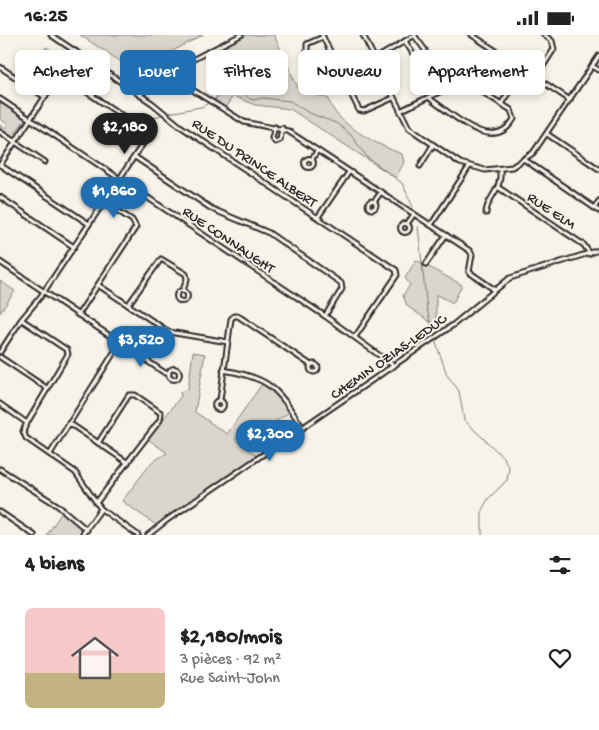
<!DOCTYPE html>
<html lang="fr">
<meta charset="utf-8">
<style>
body{margin:0;font-family:"Gochi Hand",sans-serif;background:#f6f6f6;color:#222;height:100vh;display:flex;flex-direction:column;font-size:19px;white-space:nowrap}
*{box-sizing:border-box;margin:0}
p{font-size:16px;color:#767676}
.icon{flex:none;width:28px;height:28px;fill:none;stroke:currentColor;stroke-width:2;stroke-linecap:round;stroke-linejoin:round}
.map{position:relative;height:500px;overflow:hidden}
.drawer{display:flex;flex-direction:column;background:#fff;flex:1}
.drawer>*{flex:none}
.guide{position:absolute;left:15px;top:15px;width:570px;height:45px;display:flex;gap:10px}
.price{position:absolute;translate:-50% -42px;padding:0 11px;border-radius:18px;background:#1f6fb2;color:#fff;font-size:16px;line-height:32px;filter:drop-shadow(0 1px 2px #0008)}
.price::after{content:'';position:absolute;left:50%;top:30px;width:15px;height:11px;margin-left:-8px;background:inherit;clip-path:polygon(0 0,100% 0,50% 100%)}
.price.active{background:#222;color:#fff}
ul{padding:0;list-style:none}
li{display:flex;align-items:center;gap:15px;height:125px;padding:0 25px}
li+li{border-top:1px solid #e0e0e0}
li span{display:grid;place-items:center;flex:none;width:140px;height:100px;border-radius:8px;color:#555}
li>.icon{margin-inline-start:auto}
span .icon{width:60px;height:60px;fill:#fffc;stroke-width:1}
li b{font-size:21px}
h2{display:flex;justify-content:space-between;align-items:center;height:60px;padding:0 25px;font-size:21px}
.tag{padding:0 18px;border-radius:8px;background:#fff;box-shadow:0 2px 8px #0003;font-size:18px;line-height:45px}
.tag.active{background:#1f6fb2;color:#fff}
.status{display:flex;justify-content:space-between;align-items:center;height:35px;padding:0 25px;background:#fff;direction:ltr}
.status svg{height:14px;fill:currentColor}
.map>svg:first-child{display:block}
</style>
<div class="status"><b>16:25</b><svg viewBox="0 0 49 12"><path d="M0 12V9h3v3zM5 12V6h3v6zM10 12V3h3v9zM15 12V0h3v12zM26 1h20v11H26zM47 4h2v5h-2z"/></svg></div>
<div class="map">
<svg width="599" height="500" viewBox="0 0 599 500">
<rect width="100%" height="100%" fill="#f7f3e8"/>
<filter id="ink" filterUnits="userSpaceOnUse"><feTurbulence type="fractalNoise" baseFrequency=".02" numOctaves="2"/><feDisplacementMap in="SourceGraphic" scale="10" xChannelSelector="R" yChannelSelector="G"/><feConvolveMatrix kernelMatrix="1 2 1 2 8 2 1 2 1" color-interpolation-filters="sRGB"/></filter>
<g filter="url(#ink)">
<g fill="#dad6cc" stroke="#82807c">
<path d="M80,0H203L135,36Z"/>
<path d="M247,0H274L298,53L329,64C333,88 380,111 402,119L404,127L396,143L290,74L255,70L233,61L225,73L215,65L222,51L227,53L231,43L222,37L215,39L213,33L215,28L226,25L229,20L225,11Z"/>
<path d="M46,12L62,22L41,52L23,41L34,32Z"/>
<path d="M0,67L25,84L12,103L0,94V90L5,93L8,89L0,84Z"/>
<path d="M416,225L462,250L453,268L436,259V291L407,271L403,260L410,250L405,243Z"/>
<path d="M0,246L15,256L0,278Z"/>
<path d="M193,317L205,319L195,377L227,399L262,349L277,359L290,377L253,401L247,396L235,404L257,421L156,490L122,466L152,427L167,418L148,404L181,361L180,357L188,354Z"/>
<path d="M62,477L81,493L80,500H47Z"/>
</g>
<g fill="none" stroke-linecap="round" stroke-linejoin="round">
<g stroke="#7a7874" stroke-width="1">
<path d="M213,65C220,60 234,53 242,58C247,60 247,64 253,65L263,63L290,66L309,78L336,88L350,99L367,122L402,148L413,172"/>
<path d="M169,78L201,72L209,68"/>
<path d="M128,82L154,83L163,79"/>
<path d="M106,85L120,82"/>
<path d="M418,191L427,275L434,299"/>
<path d="M435,305L447,340L459,356L464,385L504,423L509,433L507,445L488,464L482,475V500"/>
</g>
<g stroke="#2b2b2b" stroke-width="7">
<g id="minor">
<path d="M51,0L152,68L180,91L396,235L397,240L355,302"/>
<path d="M322,0L359,75L364,76L393,63"/>
<path d="M363,0L409,93L460,128L485,135L512,132L533,118L599,21"/>
<path d="M472,0L570,65"/>
<path d="M323,2L307,9V19L314,27L331,20"/>
<path d="M405,6L415,22L423,23L425,15L414,0"/>
<path d="M375,24L415,0"/>
<path d="M592,31L599,35"/>
<path d="M0,32L45,62"/>
<path d="M175,35L191,54L244,87L288,96L470,216L472,220L469,237L495,255"/>
<path d="M536,42L554,14L552,6L544,0"/>
<path d="M139,60L188,27L241,0"/>
<path d="M0,64L325,281L394,331"/>
<path d="M501,69L524,34"/>
<path d="M400,76L460,47L465,46L511,75L514,84C493,119 455,81 433,66L429,62"/>
<path d="M275,92L272,103L275,107L280,105L282,93"/>
<path d="M0,97L45,127"/>
<path d="M547,99L599,134"/>
<path d="M135,122L212,174L269,198L341,248L342,254L325,281"/>
<circle cx="309" cy="128" r="4.5"/>
<path d="M312,124L317,116"/>
<path d="M525,125L599,176"/>
<path d="M0,130L75,16"/>
<path d="M0,130L89,189"/>
<path d="M420,131L433,110"/>
<path d="M499,153L584,210L590,219"/>
<path d="M0,162L74,212"/>
<circle cx="372" cy="170" r="4"/>
<path d="M374,167L381,157"/>
<path d="M594,173L599,166"/>
<path d="M486,178C487,161 502,157 500,135"/>
<path d="M318,182L349,137"/>
<circle cx="405" cy="193" r="4.5"/>
<path d="M407,189L414,179"/>
<path d="M431,190L469,132"/>
<path d="M0,227L165,338H169"/>
<path d="M426,229L446,200"/>
<path d="M98,250L169,297L228,307"/>
<circle cx="182" cy="261" r="5.5"/>
<path d="M128,270L161,224L186,239L187,244L183,255"/>
<path d="M78,280L136,192L132,185L104,167"/>
<path d="M22,285L67,315L68,319L27,388"/>
<path d="M0,317L21,285L41,261L148,101L145,96L60,39"/>
<path d="M0,322L48,354"/>
<circle cx="314" cy="333" r="4"/>
<circle cx="174" cy="339" r="5.5"/>
<path d="M223,335C272,343 277,354 303,393"/>
<path d="M220,365L231,284L234,281H238L311,330"/>
<circle cx="219" cy="370" r="4.5"/>
<path d="M0,369L27,388L23,396L26,403L75,437L101,474L138,500"/>
<path d="M69,388L128,428"/>
<path d="M50,419L120,308"/>
<path d="M0,434L57,470L87,495"/>
<path d="M96,468L160,385L161,378L135,360H129L98,408"/>
<path d="M0,477L34,500"/>
<path d="M82,500L101,474"/>
<path d="M148,500L167,485L453,290L510,243L599,215"/>
</g>
</g>
<use href="#minor" stroke="#f7f3e8" stroke-width="3"/>
</g>
</g>
<g text-anchor="middle" stroke-width="4" stroke-linejoin="round" paint-order="stroke">
<g font-size="15" fill="#2b2b2b" stroke="#f7f3e8">
<text transform="translate(255 127) rotate(34)" y="5">RUE DU PRINCE ALBERT</text>
<text transform="translate(552 175) rotate(34)" y="5">RUE ELM</text>
<text transform="translate(229 204) rotate(34)" y="5">RUE CONNAUGHT</text>
<text transform="translate(388 321) rotate(-35)" y="5">CHEMIN OZIAS-LEDUC</text>
</g>
</g>
</svg>
<b class="price active" style="left:125px;top:120px">$2,180</b>
<b class="price" style="left:114px;top:184px">$1,860</b>
<b class="price" style="left:141px;top:333px">$3,520</b>
<b class="price" style="left:270px;top:427px">$2,300</b>
<div class="guide">
<a class="tag">Acheter</a>
<a class="tag active">Louer</a>
<a class="tag">Filtres</a>
<a class="tag">Nouveau</a>
<a class="tag">Appartement</a>
</div>
</div>
<section class="drawer">
<h2>4 biens<svg class="icon" aria-label="filters" viewBox="0 0 24 24"><path d="M4 7h16M4 17h16"/><circle cx="9" cy="7" r="2"/><circle cx="15" cy="17" r="2"/></svg></h2>
<ul>
<li><span style="background:linear-gradient(#f6c9c9 65%,#c2b280 0)"><svg class="icon" aria-label="home" viewBox="0 0 24 24"><path d="M3 11l9-7 9 7M6 9v11h12V9"/></svg></span><div><b>$2,180/mois</b><p>3 pièces · 92 m²</p><p>Rue Saint-John</p></div><svg class="icon" aria-label="heart" viewBox="0 0 24 24"><path d="M12 20l-8-8c-3-5 5-10 8-4 3-6 11-1 8 4z"/></svg></li>
</ul>
</section>
